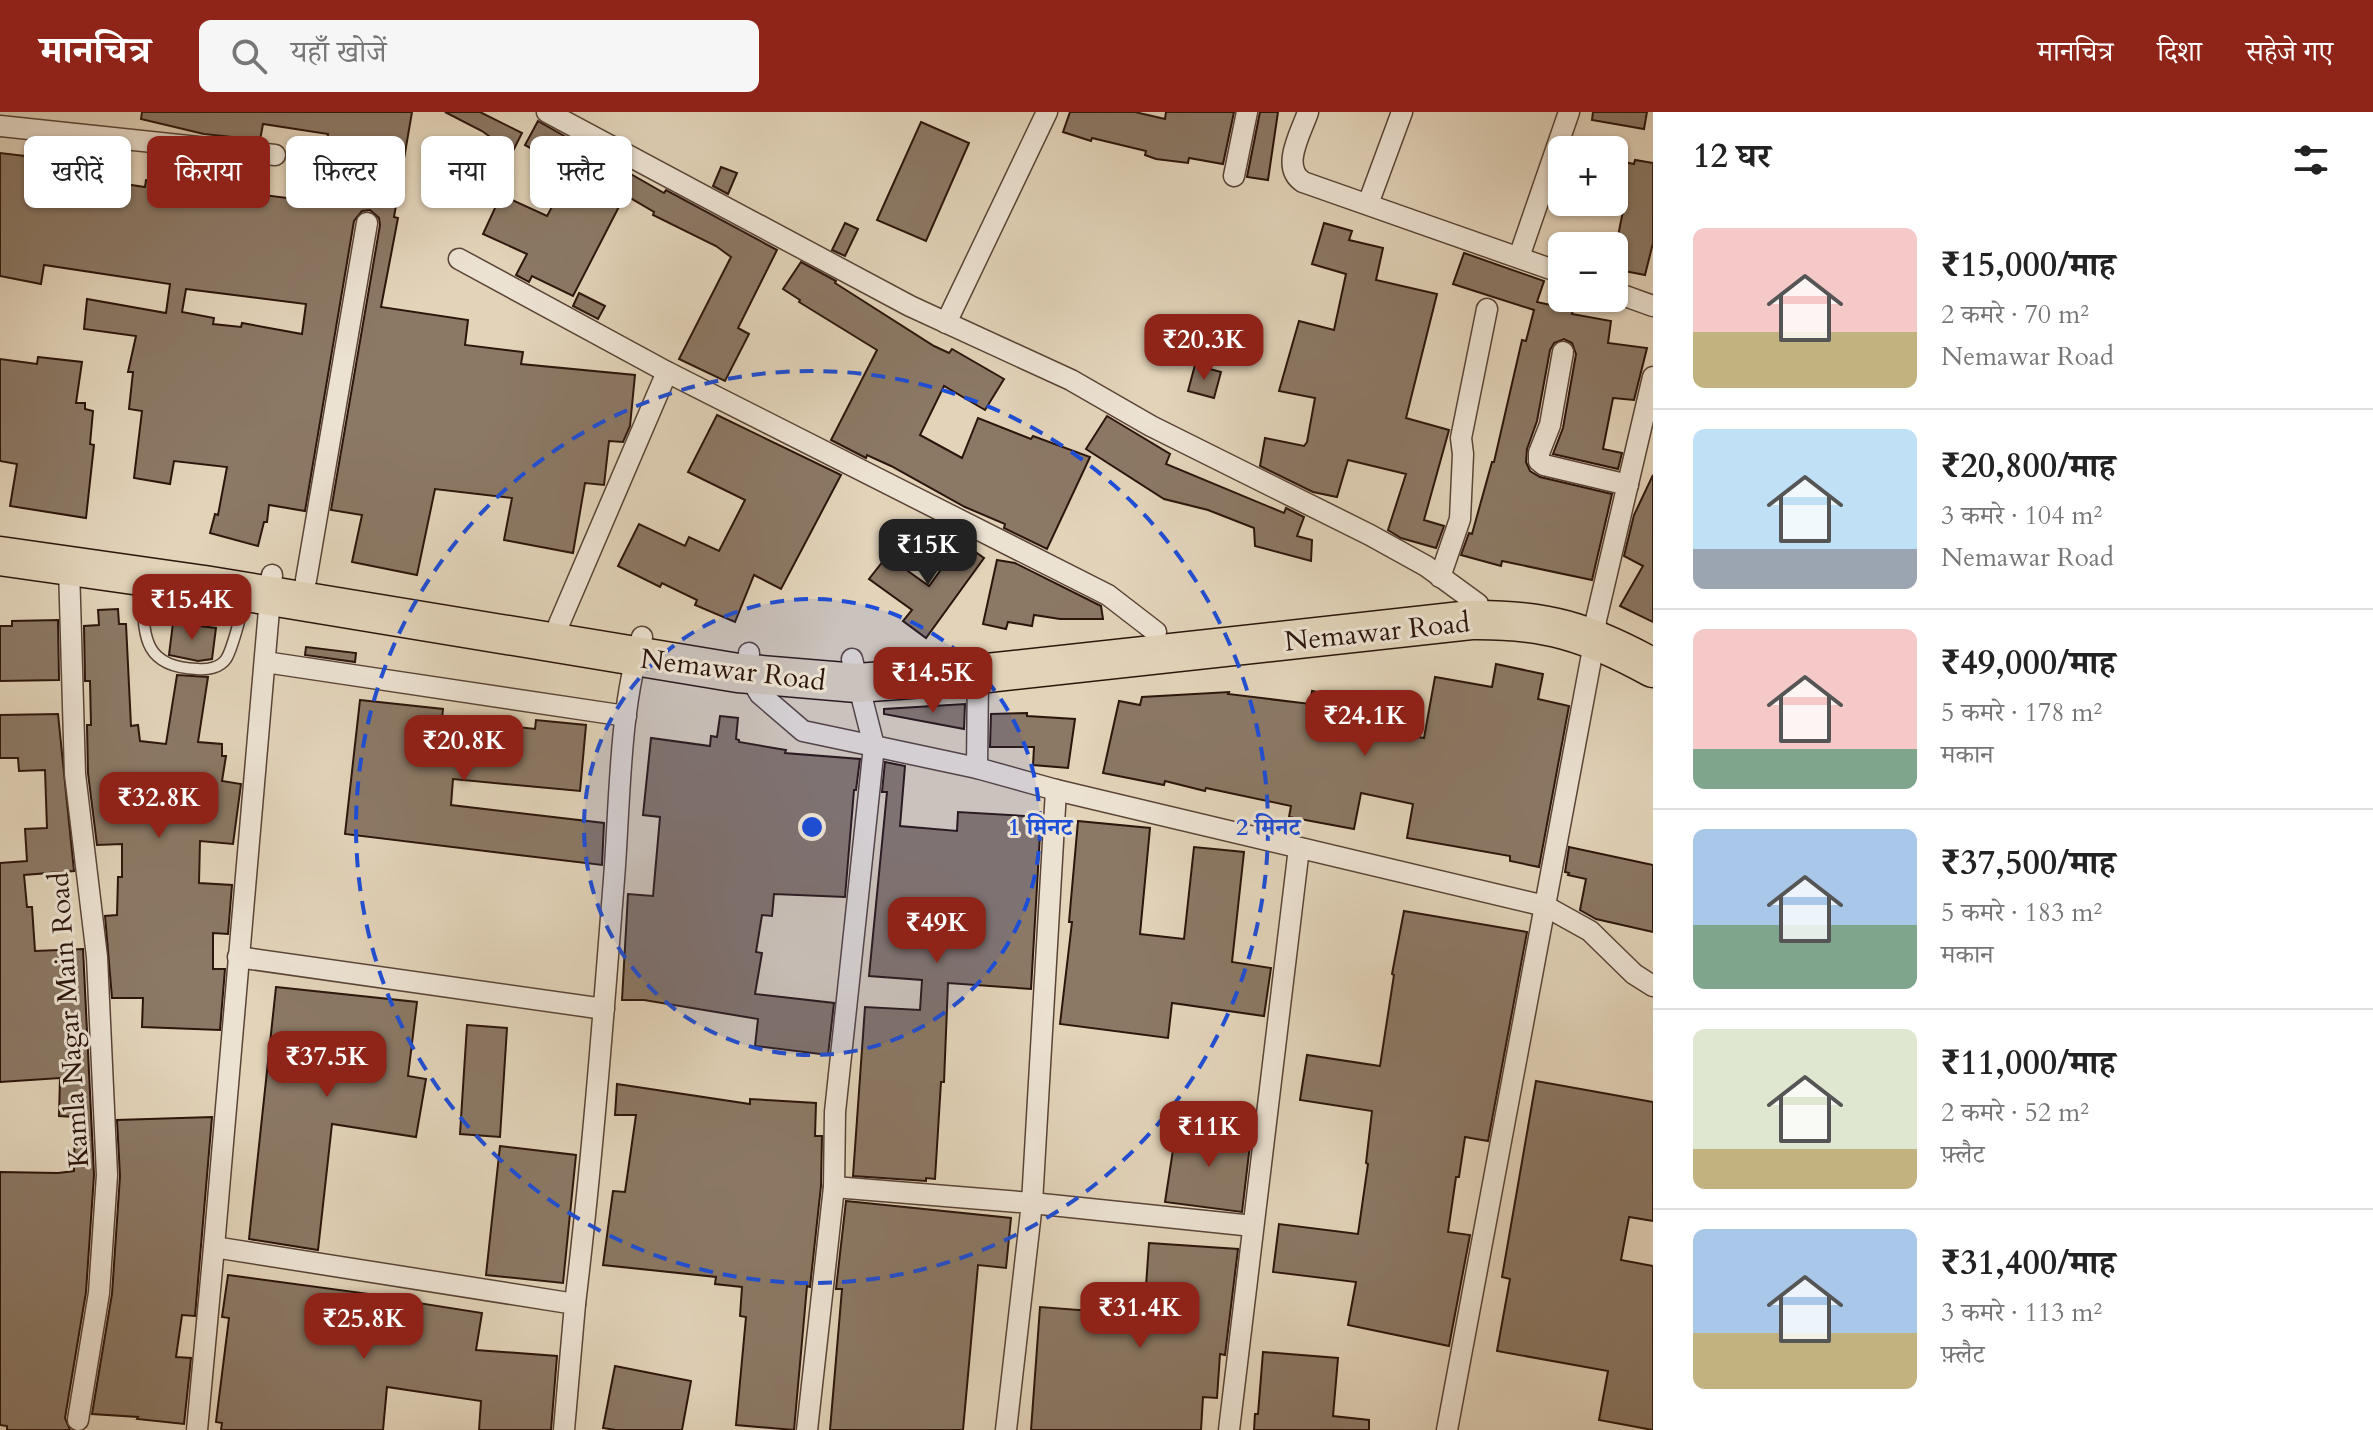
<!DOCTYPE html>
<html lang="hi">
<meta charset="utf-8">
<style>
body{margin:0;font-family:Cardo,"Noto Serif Devanagari",serif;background:#f6f6f6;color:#222;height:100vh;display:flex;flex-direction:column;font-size:30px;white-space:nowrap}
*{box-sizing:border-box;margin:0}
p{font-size:26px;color:#767676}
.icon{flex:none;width:44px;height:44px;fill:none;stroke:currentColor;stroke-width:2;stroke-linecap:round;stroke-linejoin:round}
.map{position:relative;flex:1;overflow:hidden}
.sheet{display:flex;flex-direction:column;background:#fff;width:720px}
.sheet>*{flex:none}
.top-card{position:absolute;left:24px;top:24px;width:760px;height:72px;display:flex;gap:16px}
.fabs{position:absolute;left:1548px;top:24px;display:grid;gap:16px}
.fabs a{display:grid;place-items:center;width:80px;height:80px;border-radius:12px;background:#fff;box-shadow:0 2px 6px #0004;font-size:40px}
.price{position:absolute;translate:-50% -68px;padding:0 18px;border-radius:16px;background:#8f2418;color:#fff;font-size:26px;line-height:52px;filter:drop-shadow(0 2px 4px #0008)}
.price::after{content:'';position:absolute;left:50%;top:48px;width:24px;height:18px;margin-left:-12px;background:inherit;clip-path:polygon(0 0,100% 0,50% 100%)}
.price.active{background:#222;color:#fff}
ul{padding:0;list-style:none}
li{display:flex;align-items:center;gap:24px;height:200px;padding:0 40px}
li+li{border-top:2px solid #e0e0e0}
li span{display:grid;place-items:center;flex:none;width:224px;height:160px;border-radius:12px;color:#555}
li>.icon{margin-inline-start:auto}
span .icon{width:96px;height:96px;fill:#fffc;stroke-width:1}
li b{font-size:34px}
h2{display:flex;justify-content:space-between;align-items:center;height:96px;padding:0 40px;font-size:34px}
.pill{padding:0 28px;border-radius:12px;background:#fff;box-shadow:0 2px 6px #0004;font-size:28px;line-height:72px}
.pill.active{background:#8f2418;color:#fff}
header{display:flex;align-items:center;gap:48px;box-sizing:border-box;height:112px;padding:0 40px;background:#8f2418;color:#fff}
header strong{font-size:38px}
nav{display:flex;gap:44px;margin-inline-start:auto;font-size:28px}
.search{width:560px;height:72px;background:#f6f6f6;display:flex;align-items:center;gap:20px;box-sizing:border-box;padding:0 28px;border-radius:12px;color:#767676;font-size:30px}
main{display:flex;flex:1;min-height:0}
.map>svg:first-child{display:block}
</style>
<header>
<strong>मानचित्र</strong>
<div class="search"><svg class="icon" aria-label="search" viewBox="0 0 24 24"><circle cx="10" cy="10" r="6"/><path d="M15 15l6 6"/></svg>यहाँ खोजें</div>
<nav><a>मानचित्र</a><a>दिशा</a><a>सहेजे गए</a></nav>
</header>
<main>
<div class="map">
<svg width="1653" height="1318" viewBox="0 0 1653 1318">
<rect width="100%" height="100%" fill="#e2d3b9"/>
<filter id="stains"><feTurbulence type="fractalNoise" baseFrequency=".0025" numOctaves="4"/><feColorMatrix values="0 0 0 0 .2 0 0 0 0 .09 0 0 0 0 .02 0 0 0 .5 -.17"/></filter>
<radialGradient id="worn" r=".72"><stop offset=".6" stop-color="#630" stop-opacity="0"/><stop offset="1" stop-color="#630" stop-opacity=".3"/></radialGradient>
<g fill="#8b7865" stroke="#2c150b" stroke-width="2" fill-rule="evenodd">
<path d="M142,0H412L394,105L398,106L381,195L468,208L465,233L523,240L521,252L635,263L630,314L623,330L609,329L604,373L585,371L573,441L504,428L512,386L435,377L417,463L352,450L362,403L331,398L380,113L379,106L370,98L362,99L354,109L305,399L269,393L267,410H264L258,434L210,421L215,402L218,403L227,355L174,349L170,372L134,366L142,299L129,297L133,260H128L136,224L84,217L87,187L166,201L170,172L44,153L41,172L0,164V41L58,48L55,78L102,84L104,69L145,75L146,68L318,90L328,22L263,12L260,28L204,22L141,7ZM186,177L306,192L302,222L242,211L241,215L213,212L214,206L182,200Z"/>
<path d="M445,0H480L522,21L513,39L492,29L493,27L482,19Z"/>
<path d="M1070,0H1135L1165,7L1166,0H1234L1223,52L1189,46L1188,51L1156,47L1145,43L1146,39L1092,26L1091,29L1063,20Z"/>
<path d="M1260,0H1278L1268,68L1247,65Z"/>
<path d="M1593,0H1647L1644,17L1592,8Z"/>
<path d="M538,9L664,81L666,78L777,138L738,216L749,222L725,269L679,247L731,145L716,134L653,103L654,100L625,83L573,184L532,164L529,170L516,163L527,142L483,122L501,83L547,104L572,59L525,33Z"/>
<path d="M921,10L969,31L926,129L877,108Z"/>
<path d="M1614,48L1634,52L1635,48L1653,51V131L1645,163L1614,157V144L1625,89L1614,88Z"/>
<path d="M721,55L737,61L728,82L713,74Z"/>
<path d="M845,111L858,117L845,144L832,138Z"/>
<path d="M1324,111L1352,119L1349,128L1383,136L1376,168L1437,182L1406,306L1449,318L1424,408L1444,414L1436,436L1401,426L1388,418L1406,362L1348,348L1337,385L1313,380L1260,354L1265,326L1304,334L1307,330L1315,286L1279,279L1299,209L1334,218L1346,162L1312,152Z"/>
<path d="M1464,141L1544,169L1537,190L1573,198L1572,202L1611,209L1608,231L1647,236L1634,288L1613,286L1603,337L1622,341L1618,357L1553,342L1563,316L1576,242L1572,231L1564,227L1554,231L1550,238L1537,309L1527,337L1526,350L1530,359L1540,365L1612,382L1592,468L1502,449L1501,454L1461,443L1469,421L1472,422L1492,350H1494L1522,228L1526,229L1534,198L1453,172Z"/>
<path d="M801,150L836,169L835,171L934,234L949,241L952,237L1004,267L985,298L944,274L920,323L962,346L978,306L1031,327L1033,324L1090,345L1047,437L1004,416L1005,412L965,395L891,354L867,343L866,346L831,328L877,238L799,190L800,188L783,177Z"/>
<path d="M579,181L605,194L598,207L573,194Z"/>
<path d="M38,245L82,250L76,291H85V297L93,299L90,332L94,333L86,406L10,394L17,352L0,349V247L37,252Z"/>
<path d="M1195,253L1221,260L1214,286L1188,279Z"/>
<path d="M717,303L841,363L781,477L754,463L735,510L695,493L697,488L662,471L660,475L618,454L639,412L685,434L689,425L719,439L745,388L688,360Z"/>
<path d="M1107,304L1170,342L1166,352L1284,401L1286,396L1304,405L1297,424L1312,428L1311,449L1255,434L1254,416L1208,398L1164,387L1086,337Z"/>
<path d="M1653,363V510L1620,494L1643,454L1624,444L1634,403Z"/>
<path d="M961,430L984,446L926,526L903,509L912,498L869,467L887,444L929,474Z"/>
<path d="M997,448L1015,451L1101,494L1103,507H1060L1034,503L1032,514L1008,510L1006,517L983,512Z"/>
<path d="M118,497L119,512H126L131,614L138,613L140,629L166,632L177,563L208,565L198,630L222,632V644H226L222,669L241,672L233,732L200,729L199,771L232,773L228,822L213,821V857H225L220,918L142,915L143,886H112L105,804L117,803L118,765H122V732L97,733L88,661L87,613H91L90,569H85L84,514L99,513L98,498Z"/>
<path d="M58,508L59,568L0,569V514H12V509Z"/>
<path d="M173,511L216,516L212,547L198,549L169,543Z"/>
<path d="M306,535L356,541L355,550L305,543Z"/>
<path d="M1496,552L1543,562L1538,587L1569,594L1539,755L1510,749V744L1407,726L1413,692L1361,681L1354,717L1289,705L1291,694L1206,676L1205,679L1165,669L1164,673L1103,661L1119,589L1140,593L1142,585L1229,580L1228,582L1310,592L1312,579L1377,591L1372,617L1424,626L1435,565L1492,575Z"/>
<path d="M360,588L443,597L442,607L535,617L536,608L586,613L580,679L453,667L451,693L604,711L602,753L345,722Z"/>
<path d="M965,592L964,617L884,602V597Z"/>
<path d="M1027,601V604L1075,607L1068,656L1033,653L1034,635H990L991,602Z"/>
<path d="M58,602L74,759L24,763L27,795H32L35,839L83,837L94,1063L86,1180L65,1306L70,1318H7V1314L0,1313V1060L58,1061L74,1059L75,1005L59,1004L60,966L0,970V751L27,749L25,717L47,716L45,658L19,659L18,646H0V603Z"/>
<path d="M720,604L738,606L736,627L739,628V630L786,638L785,641L860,647L856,678H854L845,785L774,782L772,804L762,803L756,840L762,841L755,882L834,891L828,943L755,934L758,907L644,888H622L628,782L653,784L660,705L643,703L651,626L710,634L711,624L717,625Z"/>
<path d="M885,650L905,654L900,714L957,719L958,700L1041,705L1031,877L948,871L944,970H941L935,1067L926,1066V1069L853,1064L865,895L920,898L922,868L869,864L887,680H882Z"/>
<path d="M1078,709L1150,716L1140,822L1184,827L1194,735L1244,740L1232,850L1271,856L1264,904L1172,891L1168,926L1060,912L1072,810H1069Z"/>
<path d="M1569,735L1653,753V820L1596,807L1580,798L1586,767L1568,763L1569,761L1565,760Z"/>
<path d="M1404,799L1527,820L1488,1029L1465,1025L1459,1065H1456L1448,1120L1470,1123L1449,1234L1348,1213L1356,1170L1273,1160L1279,1112L1358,1122L1368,1052L1366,1051L1372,999L1300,988L1307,943L1380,954L1394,863L1392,862Z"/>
<path d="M276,875L417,890L408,964L426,967L416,1025L332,1012L318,1138L249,1127Z"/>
<path d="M467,913L507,916L500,1025L460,1022Z"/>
<path d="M1536,969L1653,990V1109L1629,1105L1621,1148L1653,1154V1318L1599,1308L1608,1259L1497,1239L1510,1167L1502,1165Z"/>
<path d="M617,972L750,992V987L816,991L815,1024H822L821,1074L810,1175L807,1174L794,1318L736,1313L746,1205L740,1204L742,1175L715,1172L716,1165L603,1153L613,1079L625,1080L636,1003H615Z"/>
<path d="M212,1005L195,1204L182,1203L176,1245L191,1246L184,1312L137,1307L138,1305L92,1302L112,1182L120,1064L117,1008Z"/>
<path d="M1177,1012L1251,1024L1242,1100L1165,1090Z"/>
<path d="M500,1034L576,1043L563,1171L486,1163Z"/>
<path d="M846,1089L1011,1106L1006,1156L978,1153L963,1318H830L842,1177H836Z"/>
<path d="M1149,1131L1238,1137L1225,1243L1220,1242L1217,1286L1203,1285L1201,1318H1031L1040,1195L1144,1203Z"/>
<path d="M228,1163L399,1186V1188L482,1201L476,1238L557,1244L551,1318H479L481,1289L387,1275L383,1318H221L222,1311L216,1310L229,1206L222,1205Z"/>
<path d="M1263,1240L1338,1246L1333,1304L1369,1308V1318H1254L1255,1302H1258Z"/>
<path d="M615,1254L691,1269L682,1318H616L603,1316Z"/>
</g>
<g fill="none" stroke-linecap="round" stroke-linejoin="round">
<g stroke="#5a4436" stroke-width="13">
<path id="lane" d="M142,471C145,516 137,555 197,557C207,558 220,556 226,547C233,537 241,501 245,487"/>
</g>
<g stroke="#5a4436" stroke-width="23">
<g id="street">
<path d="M547,0L910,194L1071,268L1151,314L1370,423L1426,454L1478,492"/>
<path d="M1308,0C1301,21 1280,55 1303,70L1562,161"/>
<path d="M0,14L275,43"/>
<path d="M1234,64L1247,0"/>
<path d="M1368,92L1402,0"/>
<path d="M1519,145L1569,0"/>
<path d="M459,147L667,260L1108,483L1156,520"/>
<path d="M1614,180L1653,194"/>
<path d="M946,211L1047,0"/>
<path d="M1563,240L1550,313L1539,341V349L1544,353L1628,373"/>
<path d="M69,455L75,662L97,845L107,1063L99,1181L78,1308"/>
<path d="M1440,465L1460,407L1463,342L1461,326L1487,197"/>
<path d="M306,468L367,111"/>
<path d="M559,512L667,260"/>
<path d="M749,541L748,562L760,582L803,619L874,634L835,1000L834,1075L807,1318"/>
<path d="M852,547L874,634L977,656L1056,678L1545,794L1590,819L1634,862L1653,874"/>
<path d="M265,550L626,604"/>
<path d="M977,656L978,562"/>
<path d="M1056,678L1032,1091L1253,1114"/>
<path d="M238,845L604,897"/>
<path d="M834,1075L1032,1091L1006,1318"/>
<path d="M214,1135L272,463"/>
<path d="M575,1192C592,1051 603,909 614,767C620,692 619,595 642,525"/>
<path d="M197,1318L214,1135L575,1192L564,1318"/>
<path d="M1229,1318L1299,736"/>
<path d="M1447,1318L1595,526L1596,508L1653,265"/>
</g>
</g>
<g stroke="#2c150b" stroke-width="41">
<path id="highway" d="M0,444L204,473L738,561L857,571L978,562L1471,508C1545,507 1588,520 1653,556"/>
</g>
<use href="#lane" stroke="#ece2d2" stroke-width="10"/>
<use href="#street" stroke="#ece2d2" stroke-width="20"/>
<use href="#highway" stroke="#e2d3b9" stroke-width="38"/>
</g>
<circle cx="812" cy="715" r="228" fill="#1d4ed8" fill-opacity=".12"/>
<g fill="none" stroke="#1d4ed8" stroke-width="4" stroke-dasharray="14 10">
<circle cx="812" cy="715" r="228"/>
<circle cx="812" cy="715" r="456"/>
</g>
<g text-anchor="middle" stroke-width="6" stroke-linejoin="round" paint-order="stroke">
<g font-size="28" fill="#2c150b" stroke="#ece2d2">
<text transform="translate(1377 519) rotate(-6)" y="10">Nemawar Road</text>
<text transform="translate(733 557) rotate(7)" y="10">Nemawar Road</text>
<text transform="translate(68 908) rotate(-94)" y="10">Kamla Nagar Main Road</text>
</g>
</g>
<circle cx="812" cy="715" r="12" fill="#1d4ed8" stroke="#ece2d2" stroke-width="4"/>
<g font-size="24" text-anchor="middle" font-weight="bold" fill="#1d4ed8" stroke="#ece2d2" stroke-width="6" stroke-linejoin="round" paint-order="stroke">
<text x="1040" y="723">1 मिनट</text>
<text x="1268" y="723">2 मिनट</text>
</g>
<rect width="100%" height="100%" filter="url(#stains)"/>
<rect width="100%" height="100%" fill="url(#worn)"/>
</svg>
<div class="fabs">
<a>+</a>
<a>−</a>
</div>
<b class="price" style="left:1204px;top:270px">₹20.3K</b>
<b class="price active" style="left:928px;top:475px">₹15K</b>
<b class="price" style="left:192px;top:530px">₹15.4K</b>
<b class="price" style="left:933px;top:603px">₹14.5K</b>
<b class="price" style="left:1365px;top:646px">₹24.1K</b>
<b class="price" style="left:464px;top:671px">₹20.8K</b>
<b class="price" style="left:159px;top:728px">₹32.8K</b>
<b class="price" style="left:937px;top:853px">₹49K</b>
<b class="price" style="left:327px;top:987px">₹37.5K</b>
<b class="price" style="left:1209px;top:1057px">₹11K</b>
<b class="price" style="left:1140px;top:1238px">₹31.4K</b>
<b class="price" style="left:364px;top:1249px">₹25.8K</b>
<div class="top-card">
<a class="pill">खरीदें</a>
<a class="pill active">किराया</a>
<a class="pill">फ़िल्टर</a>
<a class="pill">नया</a>
<a class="pill">फ़्लैट</a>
</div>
</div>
<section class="sheet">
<h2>12 घर<svg class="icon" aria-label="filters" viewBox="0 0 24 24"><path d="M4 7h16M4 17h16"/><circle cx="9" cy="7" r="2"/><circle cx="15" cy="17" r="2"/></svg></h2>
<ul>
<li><span style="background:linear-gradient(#f6c9c9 65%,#c2b280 0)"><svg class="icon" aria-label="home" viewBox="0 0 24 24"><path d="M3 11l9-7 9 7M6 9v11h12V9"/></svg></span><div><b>₹15,000/माह</b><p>2 कमरे · 70 m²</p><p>Nemawar Road</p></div></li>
<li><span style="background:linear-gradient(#bfe0f5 75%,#9aa5b1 0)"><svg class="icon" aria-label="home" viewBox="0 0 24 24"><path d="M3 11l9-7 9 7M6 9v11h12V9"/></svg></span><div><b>₹20,800/माह</b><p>3 कमरे · 104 m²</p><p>Nemawar Road</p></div></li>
<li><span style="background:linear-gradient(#f6c9c9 75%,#7fa58c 0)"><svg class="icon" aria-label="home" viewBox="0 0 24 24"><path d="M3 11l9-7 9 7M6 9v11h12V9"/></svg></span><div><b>₹49,000/माह</b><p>5 कमरे · 178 m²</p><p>मकान</p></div></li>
<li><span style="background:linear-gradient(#a9c7e8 60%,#7fa58c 0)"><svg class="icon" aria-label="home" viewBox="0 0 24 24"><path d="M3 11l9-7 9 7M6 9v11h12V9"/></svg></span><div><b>₹37,500/माह</b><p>5 कमरे · 183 m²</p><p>मकान</p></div></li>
<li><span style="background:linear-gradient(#dfe7d0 75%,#c2b280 0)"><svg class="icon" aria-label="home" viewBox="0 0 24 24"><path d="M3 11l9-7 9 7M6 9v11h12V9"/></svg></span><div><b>₹11,000/माह</b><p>2 कमरे · 52 m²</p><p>फ़्लैट</p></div></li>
<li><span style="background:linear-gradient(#a9c7e8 65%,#c2b280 0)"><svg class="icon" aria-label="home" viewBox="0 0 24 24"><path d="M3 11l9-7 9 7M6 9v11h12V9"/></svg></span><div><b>₹31,400/माह</b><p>3 कमरे · 113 m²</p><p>फ़्लैट</p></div></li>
</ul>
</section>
</main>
